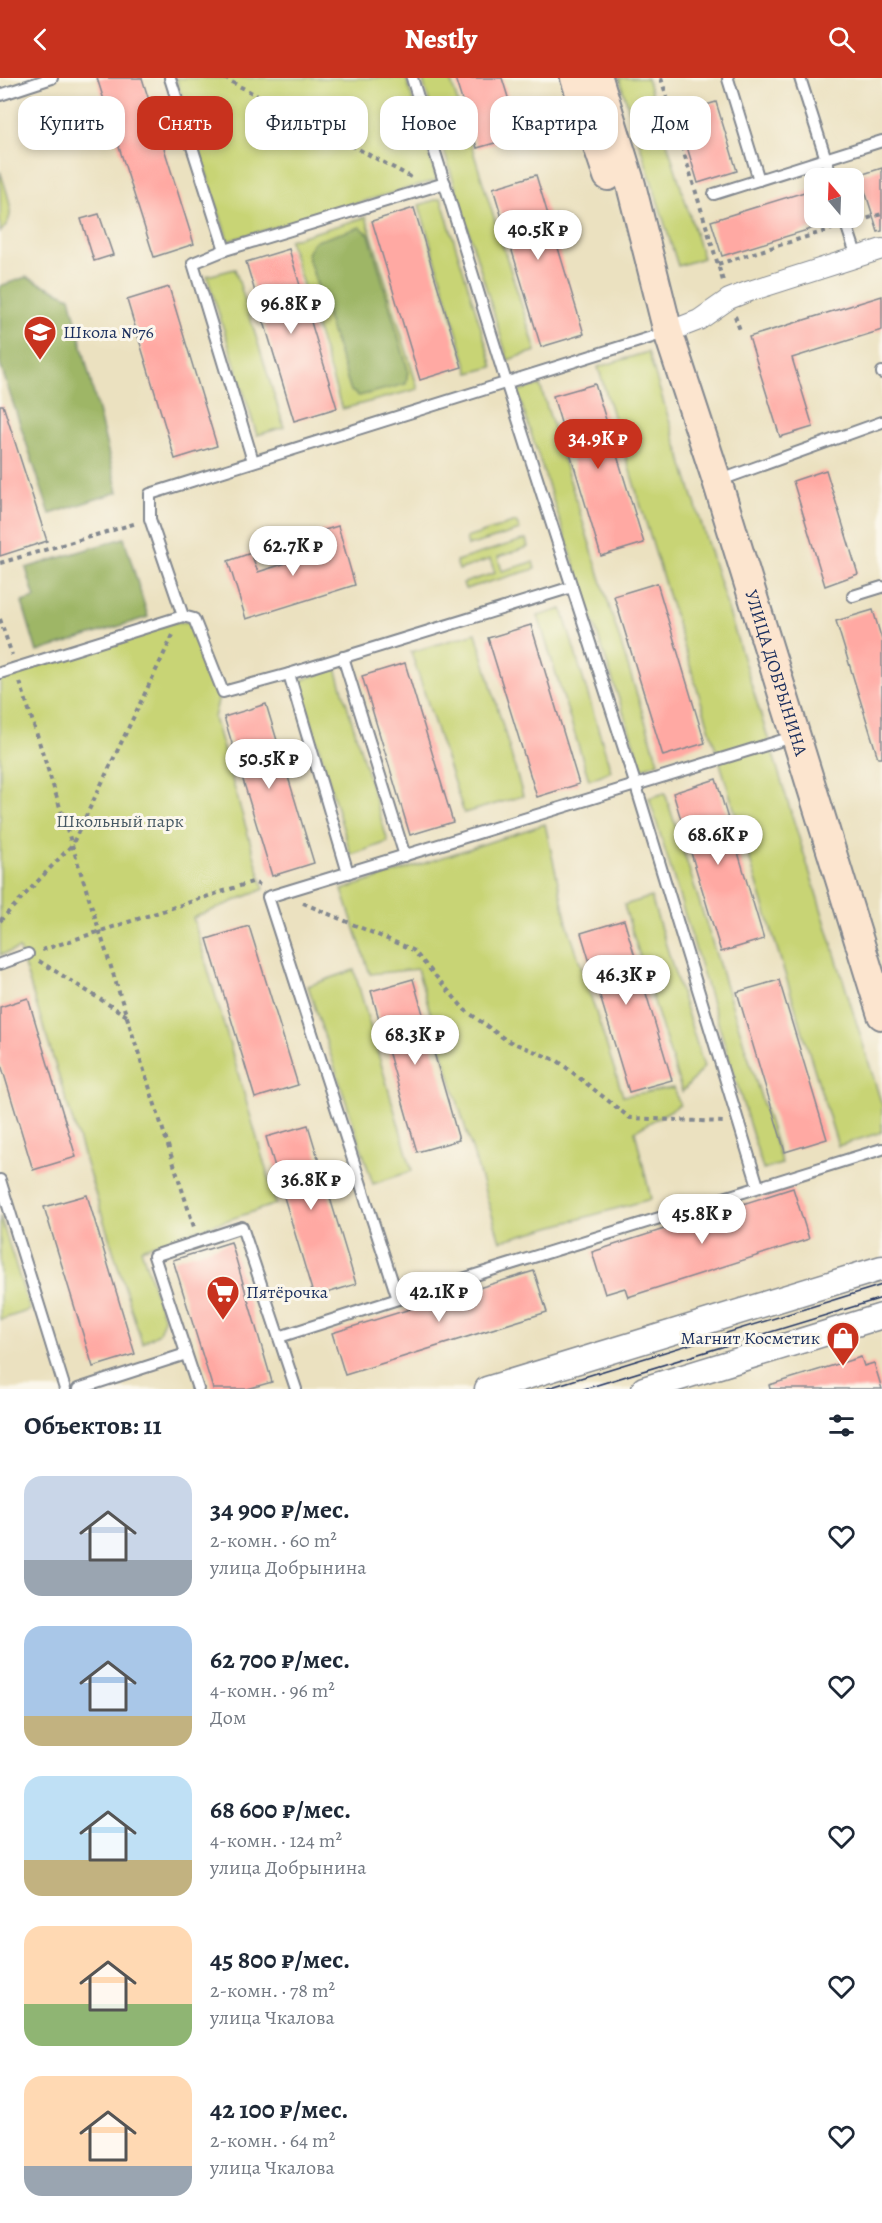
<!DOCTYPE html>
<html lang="ru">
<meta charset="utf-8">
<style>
body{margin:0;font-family:Alegreya,serif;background:#f2f2f3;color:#1f2937;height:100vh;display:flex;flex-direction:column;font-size:22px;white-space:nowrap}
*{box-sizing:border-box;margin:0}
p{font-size:20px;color:#747a83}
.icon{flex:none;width:33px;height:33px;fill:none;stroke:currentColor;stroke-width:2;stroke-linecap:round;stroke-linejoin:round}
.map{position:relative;height:1311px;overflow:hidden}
.details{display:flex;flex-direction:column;background:#fff;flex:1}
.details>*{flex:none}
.top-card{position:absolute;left:18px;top:18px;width:846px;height:54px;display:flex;gap:12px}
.needle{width:39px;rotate:341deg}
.controls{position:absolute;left:804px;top:90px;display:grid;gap:12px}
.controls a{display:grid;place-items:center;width:60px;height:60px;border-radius:12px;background:#fff;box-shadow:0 3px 9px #0003;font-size:30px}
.price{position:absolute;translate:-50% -51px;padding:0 14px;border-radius:21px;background:#fff;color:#222;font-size:20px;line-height:39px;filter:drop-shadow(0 2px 3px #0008)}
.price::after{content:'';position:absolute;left:50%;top:36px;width:18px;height:14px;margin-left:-9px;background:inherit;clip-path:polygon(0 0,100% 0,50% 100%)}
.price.active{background:#c8321e;color:#fff}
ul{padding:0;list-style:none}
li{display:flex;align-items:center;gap:18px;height:150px;padding:0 24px}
li span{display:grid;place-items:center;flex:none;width:168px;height:120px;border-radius:18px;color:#555}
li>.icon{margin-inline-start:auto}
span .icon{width:72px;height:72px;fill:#fffc;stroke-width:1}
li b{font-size:26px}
h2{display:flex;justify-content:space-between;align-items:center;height:72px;padding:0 24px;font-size:26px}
.pill{padding:0 21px;border-radius:18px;background:#fff;box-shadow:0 3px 9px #0003;font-size:21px;line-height:54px}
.pill.active{background:#c8321e;color:#fff}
header{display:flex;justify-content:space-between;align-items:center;height:78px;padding:0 24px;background:#c8321e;color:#fff;font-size:27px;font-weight:800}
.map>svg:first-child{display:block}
</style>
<header><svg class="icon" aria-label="back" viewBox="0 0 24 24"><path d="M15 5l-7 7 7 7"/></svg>Nestly<svg class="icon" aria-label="search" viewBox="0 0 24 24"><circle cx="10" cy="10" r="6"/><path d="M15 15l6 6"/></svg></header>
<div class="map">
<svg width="882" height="1311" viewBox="0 0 882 1311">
<rect width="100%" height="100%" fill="#fbf7ec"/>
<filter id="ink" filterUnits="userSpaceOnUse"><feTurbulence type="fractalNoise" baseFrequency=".0167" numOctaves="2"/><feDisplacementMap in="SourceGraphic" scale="12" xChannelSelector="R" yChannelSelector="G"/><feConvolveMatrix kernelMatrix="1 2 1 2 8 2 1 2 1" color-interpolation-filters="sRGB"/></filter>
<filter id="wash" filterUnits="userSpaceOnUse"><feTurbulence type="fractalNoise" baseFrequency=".008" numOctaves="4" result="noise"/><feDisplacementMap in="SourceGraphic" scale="24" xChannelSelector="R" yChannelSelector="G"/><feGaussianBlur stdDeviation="1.35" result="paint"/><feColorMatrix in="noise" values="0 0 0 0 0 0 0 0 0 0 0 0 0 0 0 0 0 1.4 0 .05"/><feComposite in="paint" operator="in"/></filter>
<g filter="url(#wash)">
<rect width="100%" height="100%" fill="#ebe1c0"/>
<g fill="#c8d475" stroke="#72826a" stroke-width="1.5">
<path d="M176,0H406L437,102L228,163Z"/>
<path d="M422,0H450L536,273L508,282Z"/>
<path d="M619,0H647L703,180L678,188Z"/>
<path d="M0,93C6,114 20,138 0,154Z"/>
<path d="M441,120L493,289L469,295L419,127Z"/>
<path d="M366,139L418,311L342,331L289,162Z"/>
<path d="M235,191L284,349L257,357L207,198Z"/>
<path d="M648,274L882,1027V1054L838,1068L598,289Z"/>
<path d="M540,307L658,684L642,691L517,313Z"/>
<path d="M516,444L520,452L468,468L466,460Z"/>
<path d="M526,461L528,469L498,479L502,493L533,484L535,491L465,511L463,505L495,495L490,481L459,492L456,483Z"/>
<path d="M562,531L611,693L589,702L538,538Z"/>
<path d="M175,544H191L219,618L214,640L264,811L193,840L276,1126L141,1171L164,1241L159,1255L142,1265L19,871L0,877V600Z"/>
<path d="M476,555L523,718L464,735L411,574Z"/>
<path d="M336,590L388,764L351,777L299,603Z"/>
<path d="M665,715L782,1086L763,1091L649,720Z"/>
<path d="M545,746L567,845L623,1018L673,1010L680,1027L635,1053L651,1121L500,1163L417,891L370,896L342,812Z"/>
<path d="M651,819L704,989L682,1014L624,827Z"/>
<path d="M354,892L412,1093L373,1106L308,908Z"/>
<path d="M0,1138L30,1232L0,1242Z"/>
</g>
<g fill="#9eb666" stroke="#5c7262" stroke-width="1.5">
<path d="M360,149L369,156L408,292L406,306L359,318L351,313L307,176L313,164Z"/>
<path d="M26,199L70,219L118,414L50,436L0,286V208Z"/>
<path d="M124,460L148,539L37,574L22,524L35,520L26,490Z"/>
</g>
<g id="blocks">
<g fill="#ffa9a3">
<path d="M97,0H142L194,166L154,179Z"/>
<path d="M455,0H502L520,58L477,70Z"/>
<path d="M716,24L737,93L698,105L677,36Z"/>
<path d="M882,90V153L878,154L860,97Z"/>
<path d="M536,97L584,256L541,269L493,110Z"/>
<path d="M814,111V150L722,178L711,143Z"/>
<path d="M414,130L462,289L420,302L372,143Z"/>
<path d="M99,136L113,177L94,183L81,141Z"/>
<path d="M289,171L337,330L294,343L246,184Z"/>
<path d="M169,209L217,368L175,381L127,222Z"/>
<path d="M882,218V252L792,280L813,349L780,359L749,259Z"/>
<path d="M595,306L644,465L601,478L553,318Z"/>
<path d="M0,327H3L47,463L0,478Z"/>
<path d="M826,392L858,496L825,508L793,403Z"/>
<path d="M338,448L355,507L246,541L228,483L251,475L258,494L321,474L315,455Z"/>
<path d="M657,505L705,665L663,678L614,518Z"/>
<path d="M873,532L882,562V680H878L836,543Z"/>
<path d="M531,547L579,706L537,719L488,560Z"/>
<path d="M405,585L453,744L410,757L362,598Z"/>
<path d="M266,626L314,785L272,798L224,639Z"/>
<path d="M716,701L764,861L721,874L673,715Z"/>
<path d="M624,842L672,1002L629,1014L581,855Z"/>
<path d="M249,848L298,1007L255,1020L207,861Z"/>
<path d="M413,901L459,1062L417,1074L371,913Z"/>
<path d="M779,902L827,1061L785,1074L737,914Z"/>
<path d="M28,920L76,1079L33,1092L0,983V929Z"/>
<path d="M308,1047L356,1206L314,1219L266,1059Z"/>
<path d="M793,1110L809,1161L628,1219L625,1210L605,1216L592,1174Z"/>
<path d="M87,1117L135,1276L93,1289L44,1129Z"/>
<path d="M231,1164L272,1304L247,1311H213L173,1182Z"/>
<path d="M534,1193L547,1234L345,1297L332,1255Z"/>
<path d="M861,1279L864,1288L874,1285L882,1311H770L769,1307Z"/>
</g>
</g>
</g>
<g filter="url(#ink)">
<use href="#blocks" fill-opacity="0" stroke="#83888f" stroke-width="1.5"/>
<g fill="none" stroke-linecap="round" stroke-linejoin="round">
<g stroke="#83888f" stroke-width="14">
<g id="service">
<path d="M170,0L225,172"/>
<path d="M412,0L506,304L636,708L758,1108"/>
<path d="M800,0L832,100"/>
<path d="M728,1L759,102"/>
<path d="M0,17L52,0"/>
<path d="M714,116L882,63"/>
<path d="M844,140L857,179"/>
<path d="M882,294V295"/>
<path d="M253,383L193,185L225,172L445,105"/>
<path d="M718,403L882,344"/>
<path d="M853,518L882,509"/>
<path d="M183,538L194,541L223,614L289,596L572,509"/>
<path d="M343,579L405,778"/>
<path d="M0,595L183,538L150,441V416L668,254"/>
<path d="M289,596L348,795"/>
<path d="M796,658L268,819L398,1221L882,1071"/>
<path d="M0,886L28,876"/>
<path d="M0,1102L65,1311"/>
<path d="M279,1259L398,1221"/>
<path d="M78,1311L186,1276"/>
<path d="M198,1311L154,1178L242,1149L296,1311"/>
</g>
</g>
<g stroke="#83888f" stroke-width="22">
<path id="minor" d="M668,254L699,242L729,221L747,214L882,171"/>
</g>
<g stroke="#83888f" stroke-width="27">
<g id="tertiary">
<path d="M487,1311L882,1190"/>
<path d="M644,1311L882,1238"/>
</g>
</g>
<g stroke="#83888f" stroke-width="32">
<g id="secondary">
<path d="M575,0L608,98"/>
<path id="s1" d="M598,0L631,107L668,254L717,403L882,937"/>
</g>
</g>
<g stroke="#83888f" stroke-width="4" stroke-dasharray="4.5 4.5" stroke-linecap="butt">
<path d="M224,0L411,99"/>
<path d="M661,0L723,203"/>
<path d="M859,143L882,136"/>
<path d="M718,186L832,151"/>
<path d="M735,238L741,255"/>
<path d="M0,485L137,445"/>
<path d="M0,541L12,577"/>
<path d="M20,604L194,1149"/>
<path d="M303,825L413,872L465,932L506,962L558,983L630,1040L723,1044"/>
<path d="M0,843L72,767L173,557"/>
<path d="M42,872L252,804L260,807"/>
<path d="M39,883L127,938"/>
</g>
<use href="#service" stroke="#fff" stroke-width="10"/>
<use href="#minor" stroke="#fff" stroke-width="20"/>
<use href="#tertiary" stroke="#fff" stroke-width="24"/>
<use href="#secondary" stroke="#fce5cf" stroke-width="28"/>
<g stroke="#1b2f5e" stroke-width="1.5">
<path d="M545,1311L882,1207"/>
<path d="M584,1311L882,1220"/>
</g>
</g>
</g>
<defs>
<g id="school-pin" transform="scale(1.725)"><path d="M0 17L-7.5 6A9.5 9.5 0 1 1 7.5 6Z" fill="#c8321e" stroke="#fbf7ec"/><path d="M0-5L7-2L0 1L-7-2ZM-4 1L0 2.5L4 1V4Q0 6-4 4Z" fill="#fff"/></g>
<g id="supermarket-pin" transform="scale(1.725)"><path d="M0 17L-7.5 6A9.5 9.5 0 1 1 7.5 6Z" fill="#c8321e" stroke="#fbf7ec"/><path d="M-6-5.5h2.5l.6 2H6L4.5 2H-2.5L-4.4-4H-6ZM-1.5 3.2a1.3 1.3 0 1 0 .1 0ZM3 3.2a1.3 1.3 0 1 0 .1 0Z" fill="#fff"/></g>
<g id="shop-pin" transform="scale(1.725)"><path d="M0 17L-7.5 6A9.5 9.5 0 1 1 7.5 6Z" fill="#c8321e" stroke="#fbf7ec"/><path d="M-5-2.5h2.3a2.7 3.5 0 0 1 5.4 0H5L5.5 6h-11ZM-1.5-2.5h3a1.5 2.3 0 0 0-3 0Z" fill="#fff"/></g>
</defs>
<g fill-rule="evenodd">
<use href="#school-pin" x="40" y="254"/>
<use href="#supermarket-pin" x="223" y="1214"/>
<use href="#shop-pin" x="843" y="1260"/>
</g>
<g text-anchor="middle" stroke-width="6" stroke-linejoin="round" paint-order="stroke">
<g font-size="18" fill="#1b2f5e" stroke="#fbf7ec" text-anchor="start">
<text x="63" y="260">Школа №76</text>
<text x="246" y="1220">Пятёрочка</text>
<text x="820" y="1266" text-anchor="end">Магнит Косметик</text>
</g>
<g font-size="18" fill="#1b2f5e" stroke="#fbf7ec">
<text dy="6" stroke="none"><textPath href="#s1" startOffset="621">УЛИЦА ДОБРЫНИНА</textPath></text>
</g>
<g font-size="18" fill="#465864" stroke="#fbf7ec">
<text x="120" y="749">Школьный парк</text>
</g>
</g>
</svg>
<div class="controls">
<a><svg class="needle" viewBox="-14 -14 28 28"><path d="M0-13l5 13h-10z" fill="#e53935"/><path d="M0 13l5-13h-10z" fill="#747a83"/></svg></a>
</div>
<b class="price" style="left:538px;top:183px">40.5K ₽</b>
<b class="price" style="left:291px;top:257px">96.8K ₽</b>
<b class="price active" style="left:598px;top:392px">34.9K ₽</b>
<b class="price" style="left:293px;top:499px">62.7K ₽</b>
<b class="price" style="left:269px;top:712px">50.5K ₽</b>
<b class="price" style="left:718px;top:788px">68.6K ₽</b>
<b class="price" style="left:626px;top:928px">46.3K ₽</b>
<b class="price" style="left:415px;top:988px">68.3K ₽</b>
<b class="price" style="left:311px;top:1133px">36.8K ₽</b>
<b class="price" style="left:702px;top:1167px">45.8K ₽</b>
<b class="price" style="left:439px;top:1245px">42.1K ₽</b>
<div class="top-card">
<a class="pill">Купить</a>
<a class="pill active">Снять</a>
<a class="pill">Фильтры</a>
<a class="pill">Новое</a>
<a class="pill">Квартира</a>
<a class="pill">Дом</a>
</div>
</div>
<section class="details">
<h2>Объектов: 11<svg class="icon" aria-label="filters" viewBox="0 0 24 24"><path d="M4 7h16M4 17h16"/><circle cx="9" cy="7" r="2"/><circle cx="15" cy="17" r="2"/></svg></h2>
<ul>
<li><span style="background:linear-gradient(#c9d6e8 70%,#9aa5b1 0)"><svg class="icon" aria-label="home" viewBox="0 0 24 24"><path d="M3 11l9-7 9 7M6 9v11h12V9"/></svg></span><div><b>34 900 ₽/мес.</b><p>2-комн. · 60 m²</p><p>улица Добрынина</p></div><svg class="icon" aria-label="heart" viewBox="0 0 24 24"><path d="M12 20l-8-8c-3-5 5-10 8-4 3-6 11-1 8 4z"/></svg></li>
<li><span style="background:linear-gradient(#a9c7e8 75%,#c2b280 0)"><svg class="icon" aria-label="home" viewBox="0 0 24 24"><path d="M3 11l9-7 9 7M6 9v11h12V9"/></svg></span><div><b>62 700 ₽/мес.</b><p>4-комн. · 96 m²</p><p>Дом</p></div><svg class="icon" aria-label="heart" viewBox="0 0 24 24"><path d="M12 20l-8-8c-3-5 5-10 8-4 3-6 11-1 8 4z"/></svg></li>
<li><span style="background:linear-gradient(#bfe0f5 70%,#c2b280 0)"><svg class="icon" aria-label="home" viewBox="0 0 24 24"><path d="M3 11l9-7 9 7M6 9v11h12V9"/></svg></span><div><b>68 600 ₽/мес.</b><p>4-комн. · 124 m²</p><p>улица Добрынина</p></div><svg class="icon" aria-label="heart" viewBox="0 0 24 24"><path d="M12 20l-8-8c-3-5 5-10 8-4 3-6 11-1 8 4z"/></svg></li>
<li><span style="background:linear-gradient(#ffd9b3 65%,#8fb573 0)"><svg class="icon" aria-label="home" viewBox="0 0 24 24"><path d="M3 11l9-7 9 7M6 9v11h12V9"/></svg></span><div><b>45 800 ₽/мес.</b><p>2-комн. · 78 m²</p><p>улица Чкалова</p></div><svg class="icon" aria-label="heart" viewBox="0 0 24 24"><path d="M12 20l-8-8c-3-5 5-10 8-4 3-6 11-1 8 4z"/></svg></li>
<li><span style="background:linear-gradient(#ffd9b3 75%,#9aa5b1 0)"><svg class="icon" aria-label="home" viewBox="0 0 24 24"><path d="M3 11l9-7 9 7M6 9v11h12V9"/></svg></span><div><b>42 100 ₽/мес.</b><p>2-комн. · 64 m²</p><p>улица Чкалова</p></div><svg class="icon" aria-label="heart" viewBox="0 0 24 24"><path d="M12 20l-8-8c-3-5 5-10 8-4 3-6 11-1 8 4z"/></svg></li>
</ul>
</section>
